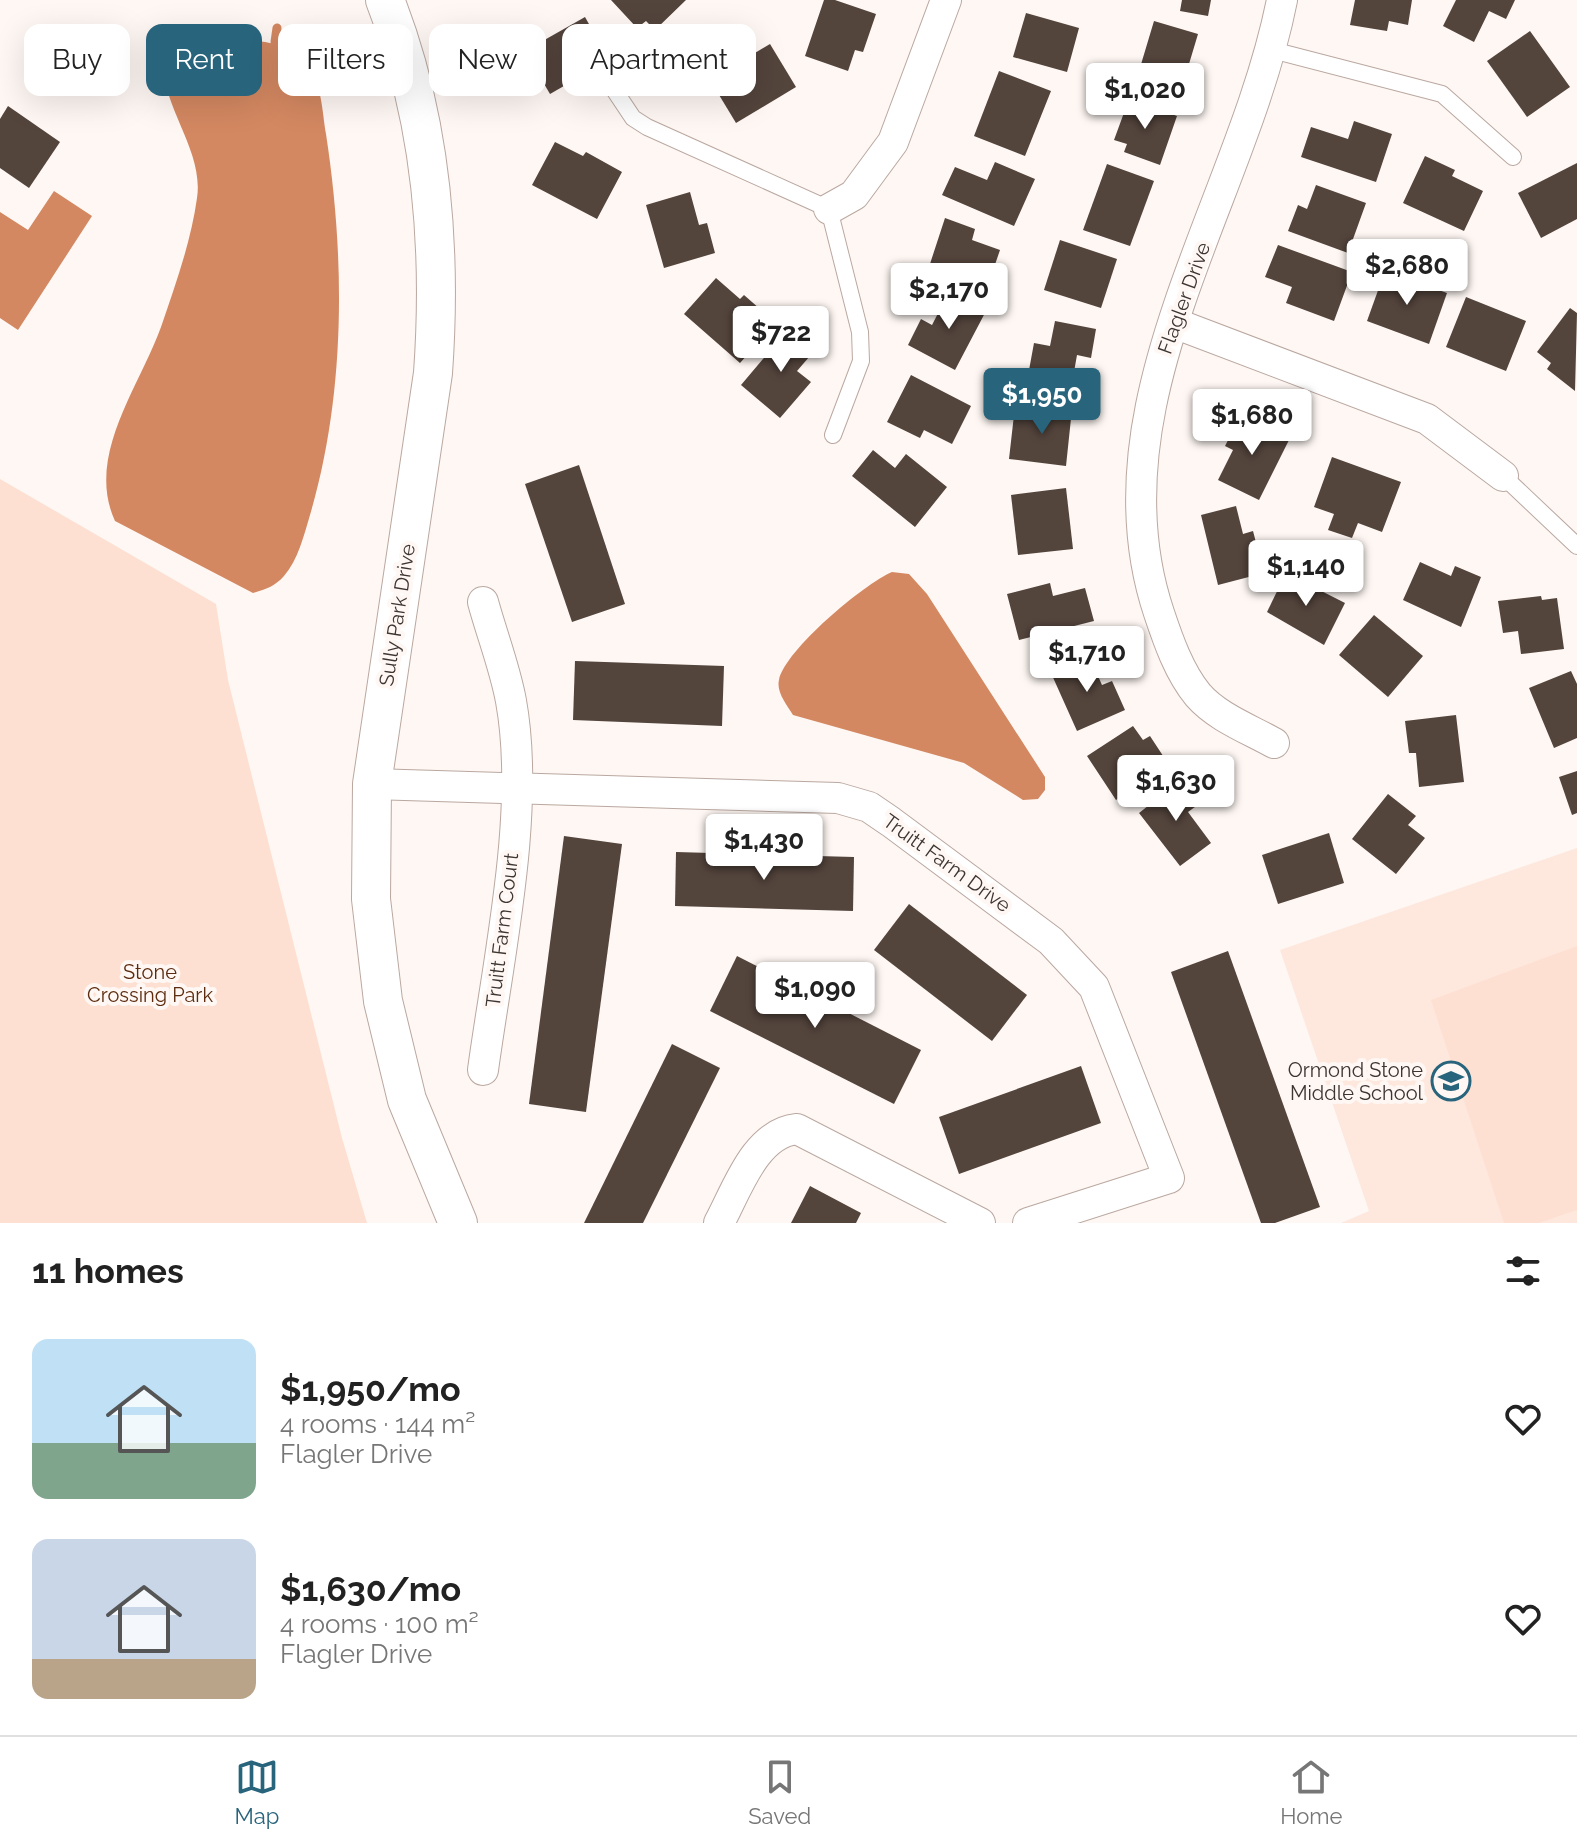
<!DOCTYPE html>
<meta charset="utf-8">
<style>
body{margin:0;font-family:Raleway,sans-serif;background:#f2f2f2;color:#222;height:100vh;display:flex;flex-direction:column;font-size:30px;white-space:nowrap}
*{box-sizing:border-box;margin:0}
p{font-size:26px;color:#767676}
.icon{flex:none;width:44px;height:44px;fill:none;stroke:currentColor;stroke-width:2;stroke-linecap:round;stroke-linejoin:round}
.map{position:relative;height:1223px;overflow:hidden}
.details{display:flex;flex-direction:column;background:#fff;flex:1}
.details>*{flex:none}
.guide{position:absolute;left:24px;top:24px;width:800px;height:72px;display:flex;gap:16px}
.price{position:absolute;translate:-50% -68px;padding:0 18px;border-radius:8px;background:#fff;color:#222;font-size:26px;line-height:52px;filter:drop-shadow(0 2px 4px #0008)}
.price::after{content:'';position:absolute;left:50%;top:48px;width:24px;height:18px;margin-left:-12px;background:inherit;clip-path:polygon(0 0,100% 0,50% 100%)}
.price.on{background:#28647c;color:#fff}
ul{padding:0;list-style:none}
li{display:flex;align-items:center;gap:24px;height:200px;padding:0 32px}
li span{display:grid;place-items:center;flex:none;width:224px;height:160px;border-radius:16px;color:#555}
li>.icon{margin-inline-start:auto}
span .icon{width:96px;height:96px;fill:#fffc;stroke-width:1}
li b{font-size:34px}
h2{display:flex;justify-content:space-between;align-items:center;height:96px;padding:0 32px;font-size:34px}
.pill{padding:0 28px;border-radius:16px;background:#fff;box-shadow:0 8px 32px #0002;font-size:28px;line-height:72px}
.pill.on{background:#28647c;color:#fff}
.tab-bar{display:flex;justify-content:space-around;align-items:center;height:112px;border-top:2px solid #e0e0e0;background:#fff;font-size:22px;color:#767676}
.tab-bar a{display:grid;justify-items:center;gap:4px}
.tab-bar .on{color:#28647c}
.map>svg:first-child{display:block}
</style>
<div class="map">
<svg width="1577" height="1223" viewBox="0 0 1577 1223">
<rect width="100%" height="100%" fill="#fef7f3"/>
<path fill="#fee8de" d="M1577,848V1223H1341L1369,1211L1280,950Z"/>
<g fill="#fde0d2">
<path d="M0,479L216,604L228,680L342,1138L367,1223H0Z"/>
<path d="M1577,946V1210L1539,1223H1504L1431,1000Z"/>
</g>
<g fill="#d38861">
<path d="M235,39C262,41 288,42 307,65C322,83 322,111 326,134C345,258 346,393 310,515C304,535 298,560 284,576C274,587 266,589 253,593L115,521C85,456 140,386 161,327C175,286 191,242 197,198C204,152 164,110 163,64L176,62L206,43Z"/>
<path d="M54,191L92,216L18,330L0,318V212L28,230Z"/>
<path d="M892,572L909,574L927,594L1045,777V790L1038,799L1023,800L964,763L793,715C787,705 776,692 779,680C785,650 864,584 892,572Z"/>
</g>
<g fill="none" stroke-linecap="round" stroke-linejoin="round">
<path stroke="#d38861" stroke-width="9" d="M275,42L277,28"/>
</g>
<g fill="#53443c">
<path d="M611,0H686L655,30L646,21L637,28Z"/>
<path d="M824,0H835L876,14L863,52L855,50L848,71L805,56Z"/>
<path d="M1182,0H1211L1208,16L1180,11Z"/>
<path d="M1355,0H1412L1408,25L1389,21L1387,31L1350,25Z"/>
<path d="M1456,0H1515L1506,19L1489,11L1474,42L1443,26Z"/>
<path d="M1026,13L1079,28L1067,72L1013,57Z"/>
<path d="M585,17L609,60L550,94L525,51Z"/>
<path d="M1154,21L1198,34L1189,64L1196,66L1187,96L1136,81Z"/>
<path d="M1530,31L1570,87L1527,117L1487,61Z"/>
<path d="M770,44L796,87L736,123L710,80Z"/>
<path d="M999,71L1051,91L1025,156L974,136Z"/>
<path d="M1129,99L1177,116L1160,165L1124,152L1127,144L1114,140Z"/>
<path d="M8,106L60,142L29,188L0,168V119Z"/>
<path d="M1354,121L1392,134L1376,182L1301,157L1311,127L1348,139Z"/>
<path d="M555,142L583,156L586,152L622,172L597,219L532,185Z"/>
<path d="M1425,156L1455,170L1452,176L1483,191L1464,231L1403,203Z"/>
<path d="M995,162L1035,179L1014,226L942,195L955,167L987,180Z"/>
<path d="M1577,163V219L1541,238L1518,193Z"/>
<path d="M1107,164L1154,181L1130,246L1083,230Z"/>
<path d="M1316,185L1366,203L1348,253L1288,231L1298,205L1307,209Z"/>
<path d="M690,192L699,225L707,223L715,253L664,268L646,205Z"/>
<path d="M945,218L975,229L972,240L1000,250L986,291L928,270Z"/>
<path d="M1060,240L1117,259L1101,308L1044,290Z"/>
<path d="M1278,245L1352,272L1334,321L1286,303L1292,287L1265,277Z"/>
<path d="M1385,271L1447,293L1429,344L1367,321Z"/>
<path d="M716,278L740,299L744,295L776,323L740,363L684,314Z"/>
<path d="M949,292L986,311L955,370L908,345L921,319L932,325Z"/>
<path d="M1466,297L1526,321L1506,371L1446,347Z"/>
<path d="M1570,308L1577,313L1575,391L1547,369L1551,363L1537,352Z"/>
<path d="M1055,321L1096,329L1091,358L1077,355L1071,389L1027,381L1034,343L1050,346Z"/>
<path d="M790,327L816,349L797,371L811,382L780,418L741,385Z"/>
<path d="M911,375L971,406L952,444L924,430L920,438L887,422Z"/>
<path d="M1034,405L1072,409L1066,466L1009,459L1014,415L1033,417Z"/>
<path d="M1241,415L1289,440L1259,500L1218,480L1233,450L1225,446Z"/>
<path d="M873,450L895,468L906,454L947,487L915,527L852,476Z"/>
<path d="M1332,457L1401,482L1382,532L1358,523L1352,538L1328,530L1334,514L1314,507Z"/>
<path d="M579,465L625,604L572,622L525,484Z"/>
<path d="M1066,488L1073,549L1018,555L1011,495Z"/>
<path d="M1236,506L1243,534L1253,531L1264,573L1218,585L1201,515Z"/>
<path d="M1420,562L1451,576L1455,566L1481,577L1461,627L1403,600Z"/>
<path d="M1286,573L1345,603L1324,645L1267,612Z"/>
<path d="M1050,583L1053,596L1085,588L1094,621L1019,640L1007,594Z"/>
<path d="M1541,596L1542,600L1557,598L1564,649L1521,654L1518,631L1503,633L1498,601Z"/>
<path d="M1374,615L1423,656L1388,697L1339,655Z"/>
<path d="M1089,656L1102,685L1112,681L1125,710L1077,731L1051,673Z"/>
<path d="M575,661L724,666L722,726L573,720Z"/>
<path d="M1571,671L1577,684V738L1554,748L1529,688Z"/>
<path d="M1456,715L1464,782L1419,787L1416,753H1409L1405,721Z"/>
<path d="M1133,726L1143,740L1150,736L1169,765L1116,800L1087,756Z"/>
<path d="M1577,771V813L1572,815L1559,777Z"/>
<path d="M1181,780L1199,804L1188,812L1211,843L1180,866L1139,813Z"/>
<path d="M1388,794L1416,816L1408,825L1425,838L1396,874L1352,839Z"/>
<path d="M1329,833L1344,883L1278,904L1262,855Z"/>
<path d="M564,836L622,844L586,1112L529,1104Z"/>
<path d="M676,852L854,857L853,911L675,906Z"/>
<path d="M909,904L1027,995L992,1041L874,950Z"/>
<path d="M1228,951L1320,1207L1275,1223H1261L1171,972Z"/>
<path d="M737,956L921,1050L894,1104L710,1011Z"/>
<path d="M672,1044L720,1068L643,1223H584Z"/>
<path d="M1081,1066L1101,1123L959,1174L939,1117Z"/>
<path d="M810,1186L861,1213L856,1223H791Z"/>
</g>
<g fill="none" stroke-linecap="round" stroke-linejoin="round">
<g stroke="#baa8a0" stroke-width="18">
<g id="service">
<path d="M1272,50L1442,94L1513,157"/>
<path d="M607,79L633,118L647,127L829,209L860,332L861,361L833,435"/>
<path d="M1503,476L1577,546"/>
</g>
</g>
<g stroke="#baa8a0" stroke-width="32">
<g id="minor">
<path d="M829,209L854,195L893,142L946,0"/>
<path d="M1174,323L1427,419L1503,476"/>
<path d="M483,602C492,635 505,668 511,701C531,811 498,959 483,1070"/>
<path d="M1274,743C1249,729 1217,717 1198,695C1179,672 1168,640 1159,613C1089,404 1242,202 1282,0"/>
<path d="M372,784L838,798L869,807L891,822L1051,941L1094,987L1169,1178L1028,1223"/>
<path d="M719,1223C737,1190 755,1133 797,1129L980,1223"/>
</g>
</g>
<g stroke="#baa8a0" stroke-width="40">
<path id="tertiary" d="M385,0C432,119 442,247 433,373L372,784L371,899L383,1001L407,1100L458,1223"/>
</g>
<use href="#service" stroke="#fff" stroke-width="16"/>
<use href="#minor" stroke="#fff" stroke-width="30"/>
<use href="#tertiary" stroke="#fff" stroke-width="38"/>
</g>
<defs>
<g id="school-ring" transform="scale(2)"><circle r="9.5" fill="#fef7f3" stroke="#28647c" stroke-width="1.5"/><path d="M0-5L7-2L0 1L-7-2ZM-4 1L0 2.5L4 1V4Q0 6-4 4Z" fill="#28647c"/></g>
</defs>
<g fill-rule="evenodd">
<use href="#school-ring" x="1451" y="1081"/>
</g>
<g text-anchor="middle" stroke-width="8" stroke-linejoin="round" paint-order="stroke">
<g font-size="20" fill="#3c3531" stroke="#fef7f3">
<text transform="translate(1184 298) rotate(-70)" y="7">Flagler Drive</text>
<text transform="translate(397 615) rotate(-81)" y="7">Sully Park Drive</text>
<text transform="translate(947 863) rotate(36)" y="7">Truitt Farm Drive</text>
<text transform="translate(502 930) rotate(-83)" y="7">Truitt Farm Court</text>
</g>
<g font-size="20" fill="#5d2c10" stroke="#fef7f3">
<text x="150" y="979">Stone<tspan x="150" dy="23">Crossing Park</tspan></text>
</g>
<g font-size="20" fill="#3c3531" stroke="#fef7f3" text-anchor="end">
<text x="1423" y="1077">Ormond Stone<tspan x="1423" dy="23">Middle School</tspan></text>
</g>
</g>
</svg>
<b class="price" style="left:1145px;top:131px">$1,020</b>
<b class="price" style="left:1407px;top:307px">$2,680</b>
<b class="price" style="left:949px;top:331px">$2,170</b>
<b class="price" style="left:781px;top:374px">$722</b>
<b class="price on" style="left:1042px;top:436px">$1,950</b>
<b class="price" style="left:1252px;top:457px">$1,680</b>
<b class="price" style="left:1306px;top:608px">$1,140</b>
<b class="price" style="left:1087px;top:694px">$1,710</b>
<b class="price" style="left:1176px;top:823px">$1,630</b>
<b class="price" style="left:764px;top:882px">$1,430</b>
<b class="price" style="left:815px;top:1030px">$1,090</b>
<div class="guide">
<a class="pill">Buy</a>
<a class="pill on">Rent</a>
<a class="pill">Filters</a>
<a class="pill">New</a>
<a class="pill">Apartment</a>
</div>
</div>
<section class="details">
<h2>11 homes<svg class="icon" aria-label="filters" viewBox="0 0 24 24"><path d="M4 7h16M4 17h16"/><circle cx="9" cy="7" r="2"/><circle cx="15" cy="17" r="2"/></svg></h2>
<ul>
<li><span style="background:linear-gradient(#bfe0f5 65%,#7fa58c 0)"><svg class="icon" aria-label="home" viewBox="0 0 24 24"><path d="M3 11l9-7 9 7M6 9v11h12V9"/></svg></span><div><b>$1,950/mo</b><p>4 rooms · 144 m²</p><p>Flagler Drive</p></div><svg class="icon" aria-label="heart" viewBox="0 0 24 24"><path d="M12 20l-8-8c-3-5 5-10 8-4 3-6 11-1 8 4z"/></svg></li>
<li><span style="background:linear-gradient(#c9d6e8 75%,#b9a48a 0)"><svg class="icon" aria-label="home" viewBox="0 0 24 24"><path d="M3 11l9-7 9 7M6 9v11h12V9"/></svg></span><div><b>$1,630/mo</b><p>4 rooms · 100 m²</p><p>Flagler Drive</p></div><svg class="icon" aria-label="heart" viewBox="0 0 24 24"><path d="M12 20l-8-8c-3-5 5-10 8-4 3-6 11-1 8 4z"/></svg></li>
</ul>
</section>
<nav class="tab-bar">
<a class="on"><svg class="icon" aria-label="map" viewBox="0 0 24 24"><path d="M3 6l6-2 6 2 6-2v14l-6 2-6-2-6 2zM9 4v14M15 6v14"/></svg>Map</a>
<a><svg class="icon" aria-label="saved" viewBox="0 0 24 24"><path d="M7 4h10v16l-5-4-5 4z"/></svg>Saved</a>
<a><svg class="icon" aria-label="home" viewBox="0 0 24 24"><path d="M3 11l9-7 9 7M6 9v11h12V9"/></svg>Home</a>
</nav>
